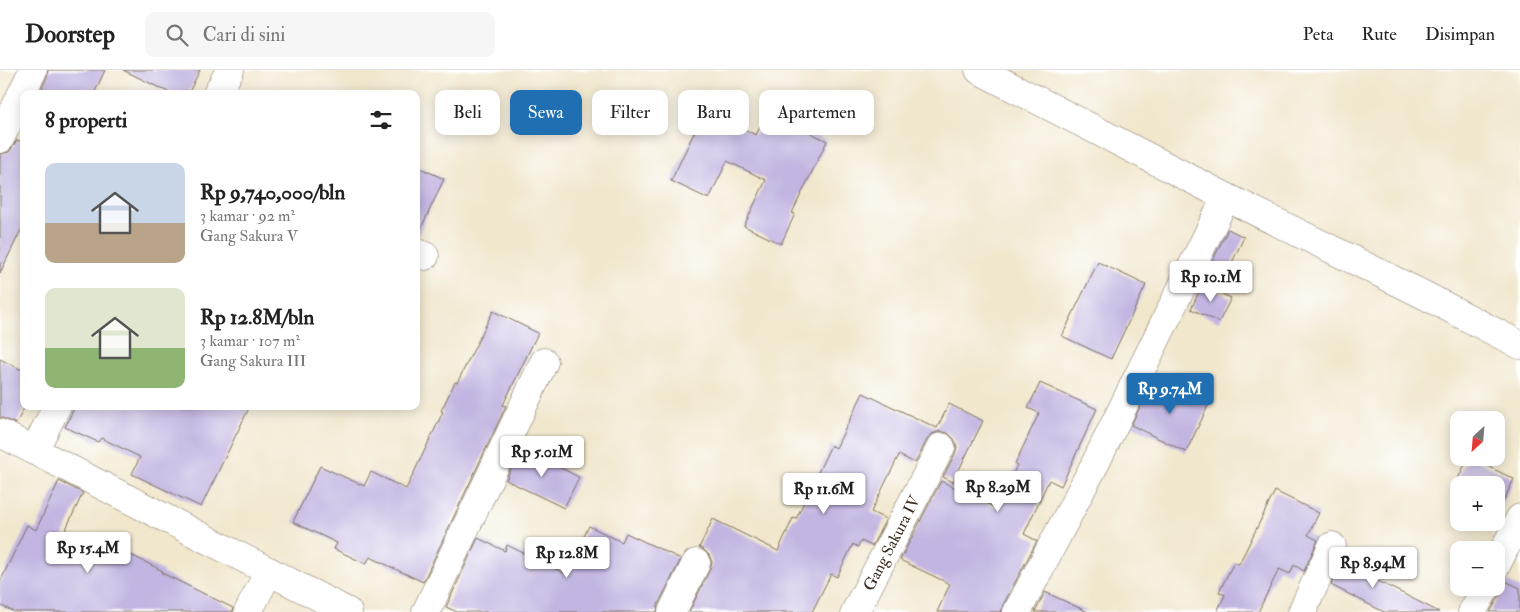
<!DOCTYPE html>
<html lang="id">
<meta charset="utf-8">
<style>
body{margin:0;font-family:"IM FELL Double Pica",serif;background:#f6f6f6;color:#222;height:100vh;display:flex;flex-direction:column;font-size:19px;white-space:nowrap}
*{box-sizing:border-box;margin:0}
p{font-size:16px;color:#767676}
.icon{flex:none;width:28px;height:28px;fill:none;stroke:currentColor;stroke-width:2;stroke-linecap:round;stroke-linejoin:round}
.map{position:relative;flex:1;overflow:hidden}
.sheet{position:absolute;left:20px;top:20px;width:400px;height:320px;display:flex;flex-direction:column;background:#fff;border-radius:10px;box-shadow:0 2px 12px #0003}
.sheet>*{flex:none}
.hud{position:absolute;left:435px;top:20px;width:475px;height:45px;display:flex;gap:10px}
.needle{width:32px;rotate:206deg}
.fabs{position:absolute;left:1450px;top:341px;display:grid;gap:10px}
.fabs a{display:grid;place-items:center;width:55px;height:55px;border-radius:10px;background:#fff;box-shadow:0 2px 12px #0003;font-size:25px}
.price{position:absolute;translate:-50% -42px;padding:0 11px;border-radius:5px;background:#fff;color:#222;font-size:16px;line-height:32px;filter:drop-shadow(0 1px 2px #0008)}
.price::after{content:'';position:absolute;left:50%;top:30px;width:15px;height:11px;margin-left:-8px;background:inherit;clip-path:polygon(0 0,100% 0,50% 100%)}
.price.on{background:#1f6fb2;color:#fff}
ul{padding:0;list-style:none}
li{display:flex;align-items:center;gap:15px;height:125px;padding:0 25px}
li span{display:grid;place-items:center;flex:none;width:140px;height:100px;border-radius:10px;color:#555}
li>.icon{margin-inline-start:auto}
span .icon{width:60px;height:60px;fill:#fffc;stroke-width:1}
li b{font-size:21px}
h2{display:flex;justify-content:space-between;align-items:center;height:60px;padding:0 25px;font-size:21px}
.pill{padding:0 18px;border-radius:10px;background:#fff;box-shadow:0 2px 12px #0003;font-size:18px;line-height:45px}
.pill.on{background:#1f6fb2;color:#fff}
header{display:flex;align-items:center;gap:30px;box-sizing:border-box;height:70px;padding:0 25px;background:#fff;border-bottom:1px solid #e0e0e0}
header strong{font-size:24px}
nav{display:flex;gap:28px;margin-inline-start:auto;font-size:18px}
.search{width:350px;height:45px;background:#f6f6f6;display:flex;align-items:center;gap:12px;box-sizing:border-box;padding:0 18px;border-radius:10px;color:#767676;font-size:19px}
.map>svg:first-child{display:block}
</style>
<header>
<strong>Doorstep</strong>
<div class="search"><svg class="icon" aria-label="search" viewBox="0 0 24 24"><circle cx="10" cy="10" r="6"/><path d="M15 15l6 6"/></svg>Cari di sini</div>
<nav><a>Peta</a><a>Rute</a><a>Disimpan</a></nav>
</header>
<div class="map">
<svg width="1520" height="542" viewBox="0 0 1520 542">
<rect width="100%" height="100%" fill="#fff"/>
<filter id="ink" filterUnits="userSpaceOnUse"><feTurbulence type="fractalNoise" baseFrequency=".02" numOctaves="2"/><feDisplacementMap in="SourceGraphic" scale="10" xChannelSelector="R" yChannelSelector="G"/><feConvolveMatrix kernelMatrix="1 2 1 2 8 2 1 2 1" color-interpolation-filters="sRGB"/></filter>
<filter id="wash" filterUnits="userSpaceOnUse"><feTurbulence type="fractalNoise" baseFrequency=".0096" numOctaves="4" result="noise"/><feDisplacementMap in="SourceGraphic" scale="20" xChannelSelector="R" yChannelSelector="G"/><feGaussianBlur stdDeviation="1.12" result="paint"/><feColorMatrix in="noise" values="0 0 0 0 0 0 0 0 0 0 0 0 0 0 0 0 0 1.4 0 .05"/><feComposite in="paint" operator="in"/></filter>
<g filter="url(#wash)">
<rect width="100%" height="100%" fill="#f1e7cd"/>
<g id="blocks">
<g fill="#c2b5e1">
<path d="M48,0H105L94,24H39L47,7Z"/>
<path d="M123,0H200L188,24H172Z"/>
<path d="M769,39L793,50L791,53L827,71L792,143L795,144L781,174L744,156L766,110L727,91L709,129L671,111L705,40L756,65Z"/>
<path d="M17,70L24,73V154L0,203V84L9,82Z"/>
<path d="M416,96L444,109L417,167H416Z"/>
<path d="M1228,159L1244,167L1221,216L1204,208Z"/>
<path d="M1098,192L1146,215L1111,289L1062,266Z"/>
<path d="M1202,215L1231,228L1219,252L1191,239Z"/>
<path d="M493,241L538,263L503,335L506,336L423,512L370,487L366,494L334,479L337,473L293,452L320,396L364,416L371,402L406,419L443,342L441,341L455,312L457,313Z"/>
<path d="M0,289L24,301V338L16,354L0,347Z"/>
<path d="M1154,308L1209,334L1186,382L1131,355Z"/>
<path d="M1040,313L1097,339L1061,416L1049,410L1024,464L1037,471L1003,535L1001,542H937L950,514L900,490L941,411L996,438L1017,395L1015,394L1039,343L1028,338Z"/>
<path d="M863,323L937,358L949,334L983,351L953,412L943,407L955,384L957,377L954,369L948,363L940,361L932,364L927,370L915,393L899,385L871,442L886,449L872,476L861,471L858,477L853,474L837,507L831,504L812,542H689L710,499L712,492L709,485L703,479L699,478L713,449L778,481L793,448L796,449L831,375L836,378Z"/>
<path d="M75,336H250L201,437L132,404L140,387L101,368L98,372L65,357Z"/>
<path d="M520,378L579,407L564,438L506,410Z"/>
<path d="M1468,388H1471L1514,409L1500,439L1496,437V415H1459V419L1454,417Z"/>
<path d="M59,411L83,423L63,465L120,493L125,482L163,501L162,503L233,538L232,542H14L0,535V512L27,455L36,460Z"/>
<path d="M1275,421L1319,443L1308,465L1318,470L1304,501L1294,495L1290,504L1279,499L1258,542H1217L1225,525L1219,522L1234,492L1239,494Z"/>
<path d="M589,456L622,472L626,463L681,489L658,535L657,542H457L446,537L478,468L505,481L507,475L566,504Z"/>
<path d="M1345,484L1380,502L1376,510L1439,542H1384L1331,515Z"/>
<path d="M1503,510L1520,518V542H1490L1500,525L1502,519L1500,511Z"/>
<path d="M1045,522L1088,542H1035Z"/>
</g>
</g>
</g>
<g filter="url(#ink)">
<use href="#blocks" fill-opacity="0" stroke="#7b6c5b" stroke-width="1"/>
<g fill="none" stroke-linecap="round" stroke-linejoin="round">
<g stroke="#7b6c5b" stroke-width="29">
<g id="minor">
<path d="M979,0L1226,127L1424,225L1520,275"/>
<path d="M217,24L230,0"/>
<path d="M0,69L33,0"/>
<path d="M416,182L425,186"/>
<path d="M0,363L348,542"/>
<path d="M34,381L57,336"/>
<path d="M1496,496L1520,448"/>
<path d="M248,542L269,501"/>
<path d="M426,542L544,292"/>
<path d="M672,542L696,493"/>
<path id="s1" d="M855,542L941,377"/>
<path d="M1017,542L1096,392L1226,127"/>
<path d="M1302,542L1332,476"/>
<path d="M1472,542L1486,518"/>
</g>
</g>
<use href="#minor" stroke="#fff" stroke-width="28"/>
</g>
</g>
<g text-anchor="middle" stroke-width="4.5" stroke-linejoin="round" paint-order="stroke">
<g font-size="16" fill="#3b2a1e" stroke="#fff">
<text dy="6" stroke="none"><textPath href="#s1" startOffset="78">Gang Sakura IV</textPath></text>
</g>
</g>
</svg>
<div class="fabs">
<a><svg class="needle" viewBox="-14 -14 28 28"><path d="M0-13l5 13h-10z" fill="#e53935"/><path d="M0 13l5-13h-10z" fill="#767676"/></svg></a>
<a>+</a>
<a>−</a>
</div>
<b class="price" style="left:1211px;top:233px">Rp 10.1M</b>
<b class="price on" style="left:1170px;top:345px">Rp 9.74M</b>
<b class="price" style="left:542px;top:408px">Rp 5.01M</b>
<b class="price" style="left:998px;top:443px">Rp 8.29M</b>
<b class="price" style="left:824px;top:445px">Rp 11.6M</b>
<b class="price" style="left:88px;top:504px">Rp 15.4M</b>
<b class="price" style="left:567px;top:509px">Rp 12.8M</b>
<b class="price" style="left:1373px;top:519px">Rp 8.94M</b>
<div class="hud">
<a class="pill">Beli</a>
<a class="pill on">Sewa</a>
<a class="pill">Filter</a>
<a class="pill">Baru</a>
<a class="pill">Apartemen</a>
</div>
<section class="sheet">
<h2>8 properti<svg class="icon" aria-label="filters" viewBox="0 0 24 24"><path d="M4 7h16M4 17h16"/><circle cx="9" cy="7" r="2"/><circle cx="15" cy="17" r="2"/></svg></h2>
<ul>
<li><span style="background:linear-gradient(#c9d6e8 60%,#b9a48a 0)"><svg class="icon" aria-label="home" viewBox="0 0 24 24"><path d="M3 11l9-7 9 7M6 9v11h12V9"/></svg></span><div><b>Rp 9,740,000/bln</b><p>3 kamar · 92 m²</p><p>Gang Sakura V</p></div></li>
<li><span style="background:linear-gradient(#dfe7d0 60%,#8fb573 0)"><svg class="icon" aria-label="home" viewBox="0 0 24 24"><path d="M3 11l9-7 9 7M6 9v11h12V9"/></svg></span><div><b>Rp 12.8M/bln</b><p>3 kamar · 107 m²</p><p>Gang Sakura III</p></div></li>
</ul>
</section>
</div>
